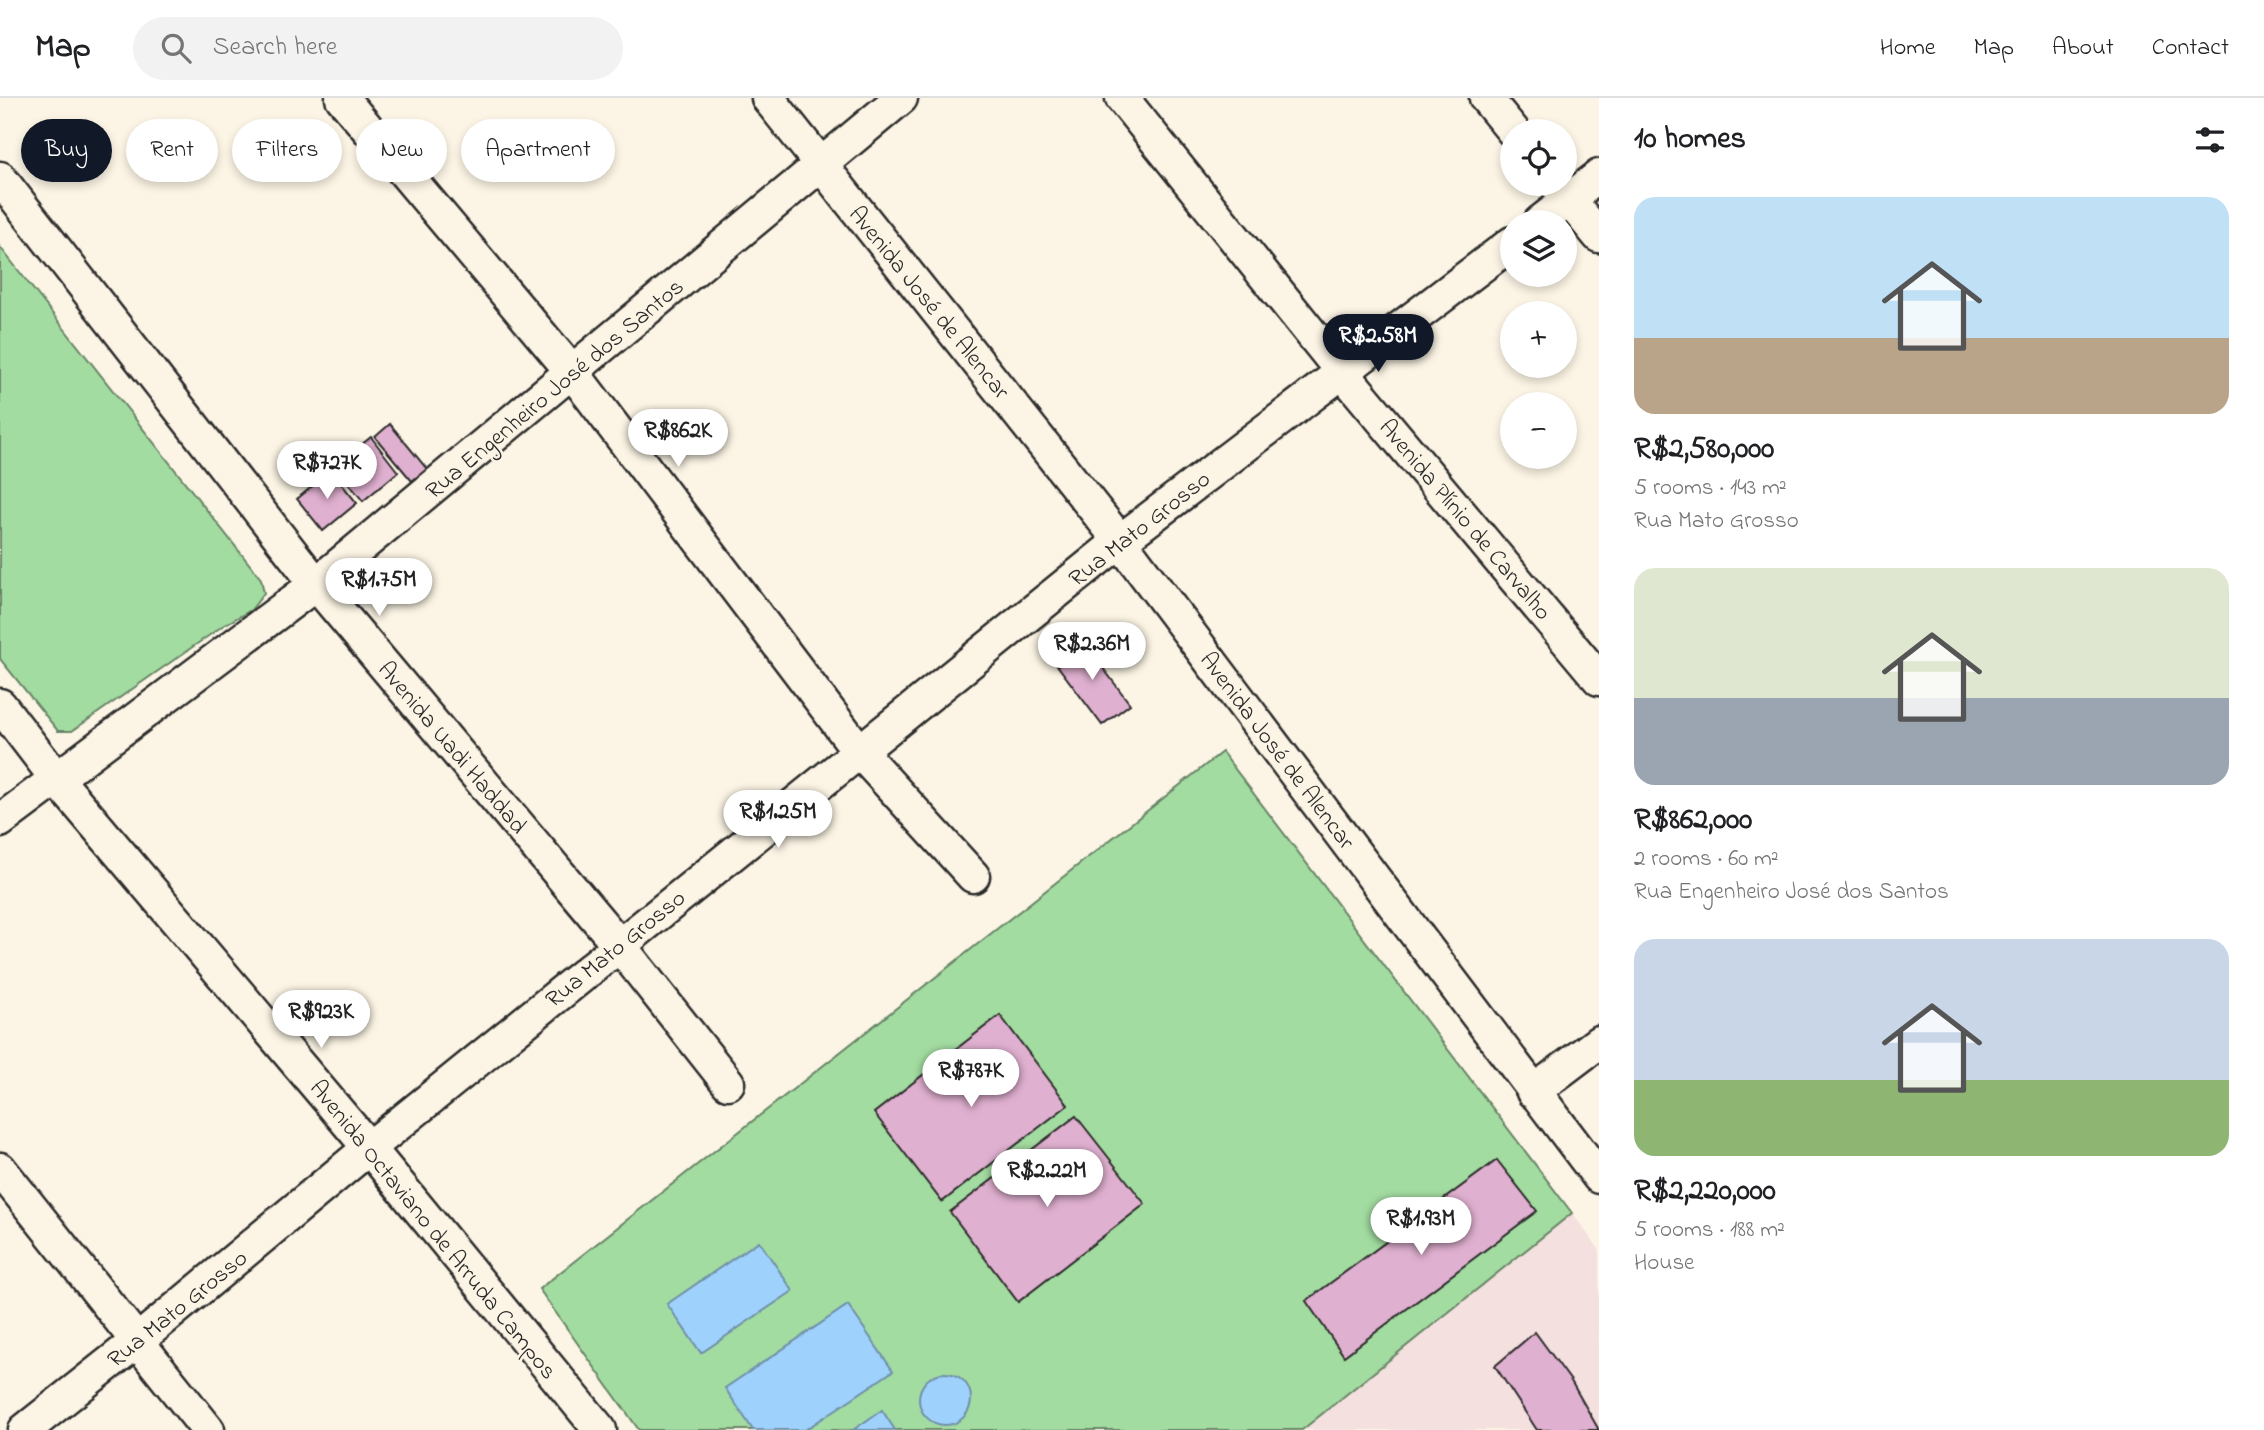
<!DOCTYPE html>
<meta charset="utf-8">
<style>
body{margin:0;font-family:"Indie Flower",sans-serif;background:#f2f2f2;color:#202124;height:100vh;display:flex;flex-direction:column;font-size:26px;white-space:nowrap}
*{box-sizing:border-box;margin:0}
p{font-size:23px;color:#757577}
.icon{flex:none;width:38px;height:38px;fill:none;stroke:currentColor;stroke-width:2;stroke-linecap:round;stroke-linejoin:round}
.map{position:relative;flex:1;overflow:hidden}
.panel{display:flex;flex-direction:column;background:#fff;width:665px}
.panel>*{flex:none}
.banner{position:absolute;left:21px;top:21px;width:665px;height:63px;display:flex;gap:14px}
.controls{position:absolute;left:1500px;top:21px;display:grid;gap:14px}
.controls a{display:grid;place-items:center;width:77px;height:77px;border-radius:50%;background:#fff;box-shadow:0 4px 10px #0003;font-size:35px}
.price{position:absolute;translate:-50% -60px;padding:0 16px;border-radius:24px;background:#fff;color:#222;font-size:23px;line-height:46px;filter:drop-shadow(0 2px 4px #0008)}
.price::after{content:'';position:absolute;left:50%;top:42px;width:21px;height:16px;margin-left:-10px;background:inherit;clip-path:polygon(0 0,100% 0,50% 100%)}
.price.current{background:#111827;color:#fff}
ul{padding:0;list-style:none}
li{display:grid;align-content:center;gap:14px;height:371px;padding:0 35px}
li span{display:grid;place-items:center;height:217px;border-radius:21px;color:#555}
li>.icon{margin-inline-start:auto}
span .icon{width:126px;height:126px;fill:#fffc;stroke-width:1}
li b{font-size:30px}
h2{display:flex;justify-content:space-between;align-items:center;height:84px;padding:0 35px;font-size:30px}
.tag{padding:0 24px;border-radius:32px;background:#fff;box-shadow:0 4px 10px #0003;font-size:24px;line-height:63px}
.tag.current{background:#111827;color:#fff}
header{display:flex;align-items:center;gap:42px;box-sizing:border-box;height:98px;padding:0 35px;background:#fff;border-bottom:2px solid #e0e0e0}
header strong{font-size:33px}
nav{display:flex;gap:38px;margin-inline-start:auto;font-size:24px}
.search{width:490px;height:63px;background:#f2f2f2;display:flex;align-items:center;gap:18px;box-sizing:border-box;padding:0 24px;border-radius:38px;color:#757577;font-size:26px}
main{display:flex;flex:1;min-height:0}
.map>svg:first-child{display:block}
</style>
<header>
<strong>Map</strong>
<div class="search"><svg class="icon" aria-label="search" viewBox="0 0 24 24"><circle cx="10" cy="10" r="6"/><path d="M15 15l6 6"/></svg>Search here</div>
<nav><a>Home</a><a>Map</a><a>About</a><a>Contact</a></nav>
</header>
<main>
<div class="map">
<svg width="1599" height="1332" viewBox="0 0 1599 1332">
<rect width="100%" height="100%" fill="#fcf5e5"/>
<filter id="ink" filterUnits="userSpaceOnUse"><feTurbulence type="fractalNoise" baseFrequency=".0143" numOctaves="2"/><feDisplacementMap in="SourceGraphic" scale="14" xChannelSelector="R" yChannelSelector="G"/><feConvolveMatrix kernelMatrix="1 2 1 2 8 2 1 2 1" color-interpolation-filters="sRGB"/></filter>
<g filter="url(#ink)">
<path fill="#f4e0df" d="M1572,1115L1599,1151V1332H1303Z"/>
<g fill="#a3dca1" stroke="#678466" stroke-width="2">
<path d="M0,149L261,481L264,495L251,512L224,527L72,633H58L0,561Z"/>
<path d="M1222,654L1572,1115L1302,1332H639L539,1191Z"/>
</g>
<g fill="#9ed2fc" stroke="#708fa8" stroke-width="2">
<path d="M759,1143L793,1193L701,1255L667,1206Z"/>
<path d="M848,1207L893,1273L805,1332H753L725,1290Z"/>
<circle cx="945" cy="1301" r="26"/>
<path d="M882,1312L895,1332H853Z"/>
</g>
<g fill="#e0b0d0" stroke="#2b2b2b" stroke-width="2">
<path d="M390,326L427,371L412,383L375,339Z"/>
<path d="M371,339L398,374L363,403L335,368Z"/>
<path d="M331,373L357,405L323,433L297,401Z"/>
<path d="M1082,542L1130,606L1102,627L1054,563Z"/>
<path d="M1000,917L1068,1007L942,1104L874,1015Z"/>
<path d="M1076,1018L1145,1106L1018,1204L950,1114Z"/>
<path d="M1497,1062L1537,1113L1344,1258L1306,1203Z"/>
<path d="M1535,1234L1571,1283L1599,1332H1537L1495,1268Z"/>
</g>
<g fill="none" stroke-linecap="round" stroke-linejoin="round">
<g stroke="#2b2b2b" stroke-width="37">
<g id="minor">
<path d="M342,0L573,275L859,653L973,778"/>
<path d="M768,0L1120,443L1599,1079"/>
<path d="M1122,0L1343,275L1599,581"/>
<path d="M1486,0L1513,33"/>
<path d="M0,80L316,486L619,847L728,985"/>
<path d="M1556,86L1599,138"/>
<path d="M1540,124L1599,78"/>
<path d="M0,607L56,680L369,1050L600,1332"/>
<path d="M0,723L316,486L901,0"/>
<path d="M1533,994L1599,944"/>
<path d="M0,1071L208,1332"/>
<path d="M25,1332L136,1244L369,1050L1120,443L1512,145"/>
</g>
</g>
<use href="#minor" stroke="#fcf5e5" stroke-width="32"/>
</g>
</g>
<g text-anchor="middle" stroke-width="5" stroke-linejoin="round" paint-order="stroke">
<g font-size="24" fill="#2b2b2b" stroke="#fcf5e5">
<text transform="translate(930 204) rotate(51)" y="8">Avenida José de Alencar</text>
<text transform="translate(554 290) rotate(-40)" y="8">Rua Engenheiro José dos Santos</text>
<text transform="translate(1466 421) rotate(50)" y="8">Avenida Plínio de Carvalho</text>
<text transform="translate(1139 430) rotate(-38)" y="8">Rua Mato Grosso</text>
<text transform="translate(453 649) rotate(50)" y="8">Avenida Uadi Haddad</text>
<text transform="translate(1278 652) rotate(53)" y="8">Avenida José de Alencar</text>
<text transform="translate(615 850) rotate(-39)" y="8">Rua Mato Grosso</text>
<text transform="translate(434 1131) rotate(51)" y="8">Avenida Octaviano de Arruda Campos</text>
<text transform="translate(177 1210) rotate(-39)" y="8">Rua Mato Grosso</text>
</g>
</g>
</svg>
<div class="controls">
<a><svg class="icon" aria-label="locate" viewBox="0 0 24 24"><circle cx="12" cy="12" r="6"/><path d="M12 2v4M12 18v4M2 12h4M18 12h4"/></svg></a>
<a><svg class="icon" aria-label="layers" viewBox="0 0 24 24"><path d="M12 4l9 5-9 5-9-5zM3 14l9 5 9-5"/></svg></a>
<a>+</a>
<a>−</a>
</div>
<b class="price current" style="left:1378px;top:276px">R$2.58M</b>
<b class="price" style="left:678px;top:371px">R$862K</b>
<b class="price" style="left:327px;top:403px">R$727K</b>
<b class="price" style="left:379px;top:520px">R$1.75M</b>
<b class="price" style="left:1092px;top:584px">R$2.36M</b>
<b class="price" style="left:778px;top:752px">R$1.25M</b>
<b class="price" style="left:321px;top:952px">R$923K</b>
<b class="price" style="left:971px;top:1011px">R$787K</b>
<b class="price" style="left:1047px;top:1111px">R$2.22M</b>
<b class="price" style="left:1421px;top:1159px">R$1.93M</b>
<div class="banner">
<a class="tag current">Buy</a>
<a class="tag">Rent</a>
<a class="tag">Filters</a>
<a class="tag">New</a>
<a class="tag">Apartment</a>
</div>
</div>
<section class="panel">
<h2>10 homes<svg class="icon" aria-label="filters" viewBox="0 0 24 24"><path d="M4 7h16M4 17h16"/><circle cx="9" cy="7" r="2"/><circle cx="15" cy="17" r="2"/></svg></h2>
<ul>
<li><span style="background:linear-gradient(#bfe0f5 65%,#b9a48a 0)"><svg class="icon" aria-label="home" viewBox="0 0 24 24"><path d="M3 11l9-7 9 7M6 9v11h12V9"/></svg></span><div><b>R$2,580,000</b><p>5 rooms · 143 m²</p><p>Rua Mato Grosso</p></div></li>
<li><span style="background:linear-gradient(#dfe7d0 60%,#9aa5b1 0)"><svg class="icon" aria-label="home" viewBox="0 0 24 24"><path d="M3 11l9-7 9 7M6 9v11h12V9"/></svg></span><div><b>R$862,000</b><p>2 rooms · 60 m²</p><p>Rua Engenheiro José dos Santos</p></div></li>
<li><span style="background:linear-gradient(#c9d6e8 65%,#8fb573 0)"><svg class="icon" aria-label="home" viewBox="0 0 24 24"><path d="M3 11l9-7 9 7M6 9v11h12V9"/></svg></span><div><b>R$2,220,000</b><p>5 rooms · 188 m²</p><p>House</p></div></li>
</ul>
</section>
</main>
